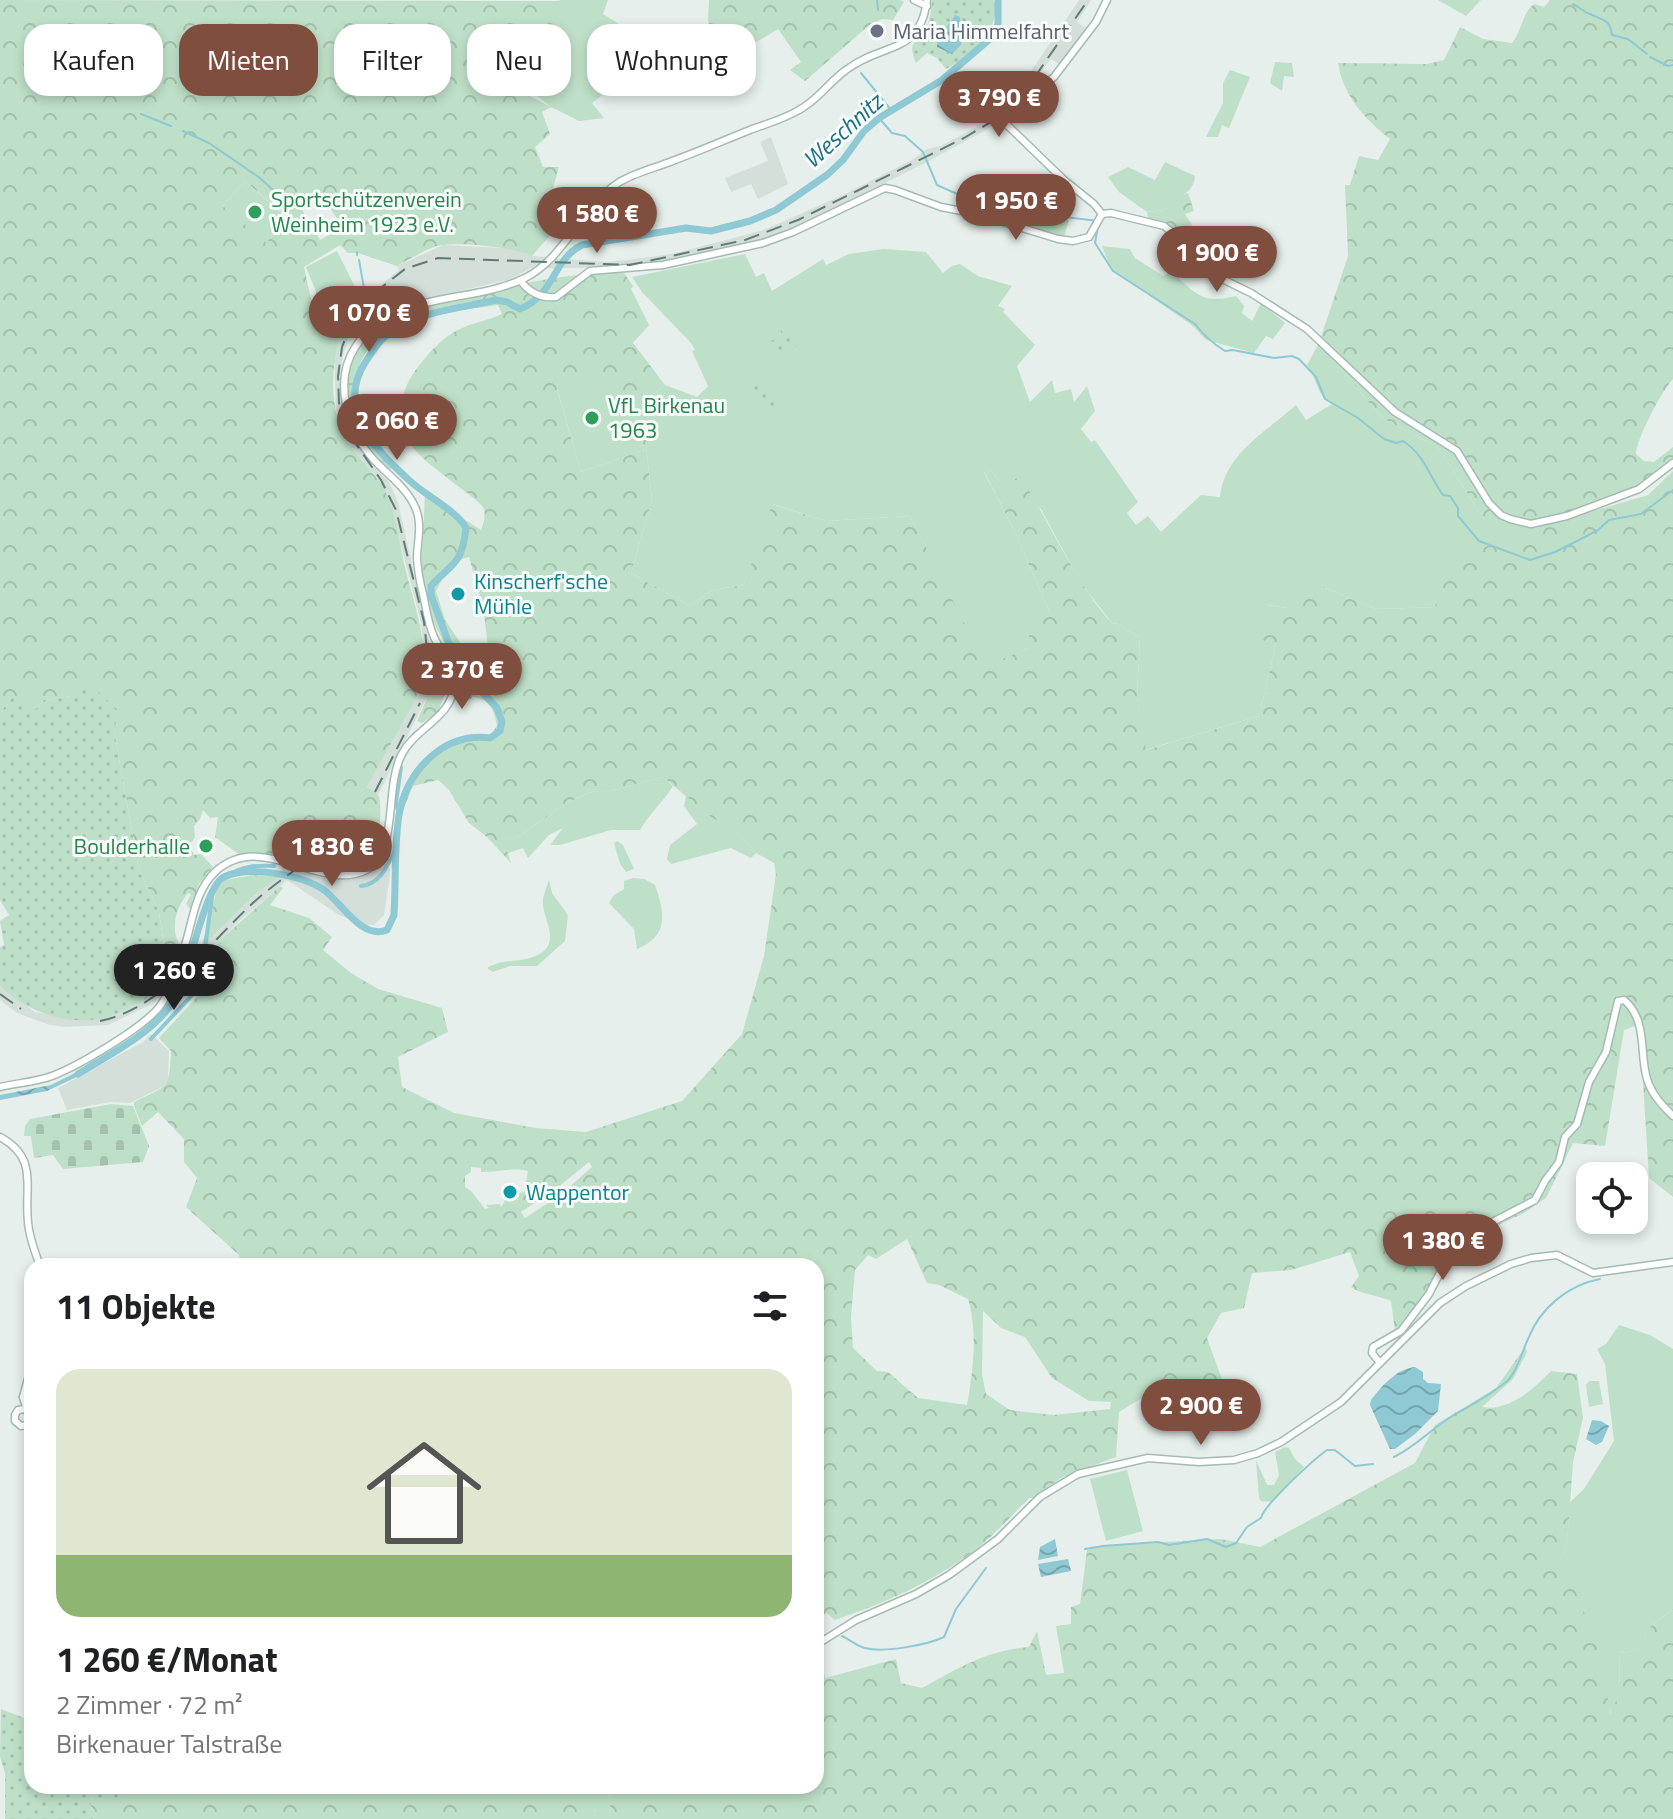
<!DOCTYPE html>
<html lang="de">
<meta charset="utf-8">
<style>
body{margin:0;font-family:"Titillium Web",sans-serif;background:#f2f2f2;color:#202124;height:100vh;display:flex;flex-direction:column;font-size:30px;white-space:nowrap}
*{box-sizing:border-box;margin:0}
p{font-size:26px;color:#757577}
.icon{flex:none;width:44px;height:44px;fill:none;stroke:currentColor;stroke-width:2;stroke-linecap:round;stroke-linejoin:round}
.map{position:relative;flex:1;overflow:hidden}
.side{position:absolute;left:24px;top:1258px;width:800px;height:536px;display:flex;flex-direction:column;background:#fff;border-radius:24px;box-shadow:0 4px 12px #0003}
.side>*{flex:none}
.guide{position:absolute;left:24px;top:24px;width:800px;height:72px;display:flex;gap:16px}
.buttons{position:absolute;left:1576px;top:1162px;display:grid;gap:16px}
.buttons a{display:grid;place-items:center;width:72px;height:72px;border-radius:16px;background:#fff;box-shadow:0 4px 12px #0003;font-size:40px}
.price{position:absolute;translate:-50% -68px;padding:0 18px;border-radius:28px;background:#7f4e3f;color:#fff;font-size:26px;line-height:52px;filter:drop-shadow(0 2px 4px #0008)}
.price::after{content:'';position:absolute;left:50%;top:48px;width:24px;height:18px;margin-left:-12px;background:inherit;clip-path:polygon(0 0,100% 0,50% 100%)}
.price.current{background:#222;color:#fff}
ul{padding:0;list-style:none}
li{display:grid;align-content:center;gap:16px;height:424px;padding:0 32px}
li+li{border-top:2px solid #e0e0e0}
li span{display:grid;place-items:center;height:248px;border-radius:24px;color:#555}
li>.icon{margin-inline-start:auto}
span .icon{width:144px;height:144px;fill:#fffc;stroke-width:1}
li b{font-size:34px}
h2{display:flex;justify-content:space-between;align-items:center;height:96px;padding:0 32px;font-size:34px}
.chip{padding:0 28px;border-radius:24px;background:#fff;box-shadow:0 4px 12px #0003;font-size:28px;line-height:72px}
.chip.current{background:#7f4e3f;color:#fff}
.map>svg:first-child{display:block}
</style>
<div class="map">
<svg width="1673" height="1819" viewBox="0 0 1673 1819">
<defs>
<pattern id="forest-crowns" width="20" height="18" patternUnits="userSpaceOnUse" patternTransform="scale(2)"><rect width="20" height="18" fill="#bfe0c8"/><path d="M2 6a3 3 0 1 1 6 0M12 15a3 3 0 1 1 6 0" fill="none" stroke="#a4c1ad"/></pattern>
<pattern id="cemetery-stones" width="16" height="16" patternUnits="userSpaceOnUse" patternTransform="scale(2)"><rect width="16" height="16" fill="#bfe0c8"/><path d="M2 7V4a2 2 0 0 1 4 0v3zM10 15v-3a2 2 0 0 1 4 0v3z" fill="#a4c1ad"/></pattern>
<pattern id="park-dots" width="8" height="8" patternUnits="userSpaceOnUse" patternTransform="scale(2)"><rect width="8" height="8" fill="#bfe0c8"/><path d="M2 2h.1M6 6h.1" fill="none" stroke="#a4c1ad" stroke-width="1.8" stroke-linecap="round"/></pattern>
<pattern id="water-waves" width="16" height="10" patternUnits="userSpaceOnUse" patternTransform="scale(2)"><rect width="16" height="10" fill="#8ec9d4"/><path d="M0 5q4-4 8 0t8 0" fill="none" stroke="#74a5ad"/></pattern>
</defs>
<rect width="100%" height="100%" fill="#e6efeb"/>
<g fill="#d4dfda">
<path d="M1079,0H1091L1077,22L1088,29L1061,65L1051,59L1017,101L986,130L925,163L784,233L668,263L640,267L563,268L568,259L606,262L643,258L676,253L764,230L843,195L912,160L927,149L941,146L990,120L1010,102Z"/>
<path d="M771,137L788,184L758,199L751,184L731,192L725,178L768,161L760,142Z"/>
<path d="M443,245L503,248L522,251L532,256L561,259L554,269L535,266L511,279L376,311L373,299L355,322L348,338L342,360L340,386L342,406L355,441L372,465L389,482L398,502L429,640L431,653L424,654L421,622L389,500L376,476L351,447L336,410L334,354L341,334L366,297L399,270L397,266Z"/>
<path d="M418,694L427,697L378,795L367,787Z"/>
<path d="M384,862L390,869V875L384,915L374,925H365L339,915L287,880L237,923L201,960V948L254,895L280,876L278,874L284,866L342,878L366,875Z"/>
<path d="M164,983L163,993L152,1004L108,1025L63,1027L47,1024L17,1013L0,1000V986L35,1012L74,1019L143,1001Z"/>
<path d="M151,1034L169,1051L168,1079L164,1086L130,1103L110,1102L67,1110L58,1088L143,1042Z"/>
</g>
<g fill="#bfe0c8">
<path d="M559,0H608L603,14L619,24L605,42L610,48L625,33L635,48L620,60L629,74L592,103L604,118L579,121L551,107L508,73L537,48L561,2Z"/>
<path d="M1438,0H1481L1466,16Z"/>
<path d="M1275,62L1292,63L1294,77L1284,76L1282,91L1270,83Z"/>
<path d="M1230,70L1250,77L1229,128L1222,125L1218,137H1206L1223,103V83Z"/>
<path d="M1165,162L1195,176C1193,196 1176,195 1164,210L1147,212L1119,192L1108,177L1128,167L1155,180Z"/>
<path d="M245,181L288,219L265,244L223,206Z"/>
<path d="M1020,194C1034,212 1049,213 1069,220L1064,237L986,212L989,202L1003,199L1009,202L1018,198Z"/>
<path d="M1102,246L1130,249L1135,258L1163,276L1171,271C1195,293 1202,305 1236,296L1244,306L1242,313L1252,321L1261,303L1285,323L1273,339L1266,336L1254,353L1206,340L1193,326L1111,269Z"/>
<path d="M883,249L926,252L943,273L952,266L960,264L978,276L1012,286L998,306L1005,309L1003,312L1035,345L1017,366L1030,402L1052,380L1055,393L1071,389L1074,402L1087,386L1095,411L1081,429L1091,442L1095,440L1138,502L1127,513L1136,525L1148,516L1161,532L1201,495L1220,497C1224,454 1267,431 1296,405L1306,420L1332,404C1318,397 1316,378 1307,365L1319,343L1382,418L1438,447L1483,518L1551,524L1435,607L1376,609L1323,587L1288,608L1268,605L1276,644L1259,716L1145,750L1137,697L1140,638L1118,624L1112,623L1080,582L1041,509L1001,484L991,470L984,472L1014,530L1049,611L1031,647L985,667L910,516L826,521L773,504L744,585L712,590L690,606L631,573L652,500L646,445L637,406L665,385L697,397L708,386L692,351L695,350L692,344L642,292L632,277L745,254L756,277L764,273L772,291L823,259L826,265L849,254Z"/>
<path d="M337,251L361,299L351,312L329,324L306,267Z"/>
<path d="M602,380L632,411L644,450L581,472L557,388Z"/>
<path d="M663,777L673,786C663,802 649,814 640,830H611L560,845H550L563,828L549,835L528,858L523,848L508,853L503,840L518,837L566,803L591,792L619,789Z"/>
<path d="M686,796L744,839L756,853L751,858L731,848L671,864L667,859L670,845L697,824L684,806Z"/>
<path d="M617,841L623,845L634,869L626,872L620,864L614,843Z"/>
<path d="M633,878L644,879L655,885C665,914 669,936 637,949L634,929L609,903L613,896L624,889V881Z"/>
<path d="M549,880L552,893L568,915L565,941L537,966H510L493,972L487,968C504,958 520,963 536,956C564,943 541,919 543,899C544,893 547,886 549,880Z"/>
<path d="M1619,1325L1650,1335L1673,1349V1609L1646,1630L1643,1650L1619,1653L1620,1690L1612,1716L1563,1561L1568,1532L1569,1503L1584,1489L1614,1441L1605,1364L1597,1349L1606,1344Z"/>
<path d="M1589,1381H1599L1603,1404L1589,1407L1586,1385Z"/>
<path d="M1285,1447L1289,1448L1295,1459L1304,1467L1273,1502L1261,1501L1259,1498L1256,1460L1267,1485H1274L1279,1475L1275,1452Z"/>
<path d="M1127,1470L1143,1531L1106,1541L1090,1479Z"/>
<path d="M590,1786H609L611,1819H596Z"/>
</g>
<g fill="url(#forest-crowns)" fill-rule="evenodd">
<path d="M0,0L561,1C555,34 530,49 508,73L524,93L551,107L542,112L550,134L535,147L543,167H559L548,206L551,234L532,256C514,247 457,241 437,246C424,250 410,259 397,266L358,253H348L340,245L304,267C310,294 313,325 341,334C330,368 328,418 352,448C365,465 379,477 388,497C397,519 399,541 404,563C411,594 422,622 424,654L438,652L447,668L449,683L438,712L422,723L417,721L427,698L418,695L367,787C370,790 375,791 378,795C384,804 378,851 370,859C362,867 342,867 332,870L319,863L324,852L320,848L298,860L268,854L240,855L215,837L218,817L210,818L203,810L200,819L194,826L195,837L189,847L194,855L201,854L213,867L199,884L191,910L186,904L191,894L188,893C176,907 169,930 181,947L164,983L143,1001L149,979L164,945L159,912L139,870L114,730L71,696L44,700L36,709L13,698L0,713ZM245,181L288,218L266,243L223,206ZM316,198L328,205L338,220L337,230L320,240L301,208Z"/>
<path d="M709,0H900L904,2L893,20L882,19L866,28L805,81L790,70L801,62L778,29L740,52L716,59L708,20Z"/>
<path d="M1550,0H1673V379C1662,390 1636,440 1636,454L1644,461L1654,462L1673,447V461L1642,483L1559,521L1648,495L1673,471V1197L1649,1178L1641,1049L1637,1025L1624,1030L1605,1146L1573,1143L1546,1198L1524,1213L1481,1233L1464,1246L1453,1256L1426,1296L1395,1331L1391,1301C1378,1295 1362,1295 1351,1287L1359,1276L1350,1252L1291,1270L1252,1273L1244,1308L1221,1313L1207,1338L1224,1385L1192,1400L1175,1378L1119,1412L1116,1457L1061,1478L1034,1498H1029C1013,1514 997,1532 980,1546C936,1581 887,1602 835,1620L827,1613L816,1617V1266H240L239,1255L186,1207L197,1178L184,1162V1139L158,1112L142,1126L134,1106V1102C169,1085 169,1090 171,1051L159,1038L198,996L217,943L280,886L283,888L270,905L309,918L332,937L323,950L351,973L378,989L442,1008L448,1032L398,1057L402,1087L454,1113L536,1128L586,1132L682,1101L742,1034L764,956L776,874L774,863L756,853L744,839L706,813L663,777L619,789L591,792L566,803L518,837L504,840L511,863L487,837L469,823L449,790L438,780L413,786L402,813C400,784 419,755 447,744C461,738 477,738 491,736L497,725C491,698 485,699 459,694L457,667L432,620L421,574L425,494L481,530C483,524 487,514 483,507C477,500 467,493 459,487C425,460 388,440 405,390C411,372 435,344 451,334C465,324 487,321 502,314L498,305C472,309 444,311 419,319C331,346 349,409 397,466L388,470C357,436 331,387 362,344C371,331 381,322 395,316C420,304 451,300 478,294C526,282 575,272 624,273L633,286L631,289L649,325L633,343L665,385L637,406L661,430L646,445L652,500L631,573L690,606L712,590L744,585L772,504L826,521L910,516L986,666L1031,647L1026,619L1049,611L1014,530L984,471L991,470L1001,484L1020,477C1052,524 1073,581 1112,623L1118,624L1140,638L1137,697L1146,750L1259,716L1276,644L1262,640L1267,605L1288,608L1303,585L1323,587L1376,609L1435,607L1451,559L1547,525L1516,527L1483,518L1438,447L1382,418L1319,343L1348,256L1345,185H1350L1359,156L1378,160L1390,139C1365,119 1343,96 1338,63L1427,64L1444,60L1460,27L1483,39L1512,43C1522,31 1522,13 1534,4L1544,7ZM602,380L615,418L632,412L644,450L581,472L557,389ZM469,557L483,607L492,677L485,679L445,620L436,591C448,570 443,564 469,557ZM589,1162L592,1167L560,1195L525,1218L521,1212L557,1188ZM471,1167L481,1168V1172C496,1172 515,1167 528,1171L524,1192L509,1194L501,1207L500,1204L486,1205L489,1208L485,1209L472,1192L465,1187V1176L471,1172ZM907,1239L927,1283L939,1285L968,1299C978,1332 973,1372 967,1405L918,1398L888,1372L877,1371L853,1348L851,1317L855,1270L868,1255L876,1259ZM983,1311L1001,1328L1025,1337L1052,1378L1089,1401L1111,1402L1110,1409L1054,1415L1010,1410L986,1394L982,1374Z"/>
<path d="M1188,193L1194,211L1185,214L1192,225L1184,236L1148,218L1147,212L1164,210L1173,199Z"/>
<path d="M253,875L280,877L254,895L201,948L217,889L225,880Z"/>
<path d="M1525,1347L1527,1352L1513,1379L1482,1407C1508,1412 1534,1389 1551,1371L1577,1374L1583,1418L1573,1462L1568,1532L1563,1561L1597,1644L1611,1715L1620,1690L1619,1653L1642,1650L1646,1630L1673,1609V1819H611L609,1786H816V1660L821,1658L825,1678L896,1659L901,1683L922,1688C958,1668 987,1650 1029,1647L1037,1631L1046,1675L1064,1673L1056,1626L1071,1624V1607L1080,1604L1087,1550L1104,1545L1221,1539L1260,1547L1415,1463L1435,1425L1496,1388Z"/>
<path d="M95,1786H590L596,1818L602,1819H93L91,1805Z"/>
</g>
<g fill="url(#cemetery-stones)">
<path d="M1192,225L1214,252L1205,259L1184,236Z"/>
<path d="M111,1104L133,1106L149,1146L143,1162L63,1169L53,1155L34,1158L31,1136H24L25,1126L30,1119Z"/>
</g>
<g fill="url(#park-dots)">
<path d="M932,0H994C1002,31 968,58 946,69L937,58L927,53L916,63C907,40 916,45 926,27C931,19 931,9 932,0Z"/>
<path d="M778,324L798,346L778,352L771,341L782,335Z"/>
<path d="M762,381L780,407L769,414L751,389Z"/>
<path d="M85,680L119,711L114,730L139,870L159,912L164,945L149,979L143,1001C130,1007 117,1015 103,1018C65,1026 28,1012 0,986V947L4,945L0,921L9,915L0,900V713L13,697L36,709L44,700L71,696Z"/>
<path d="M1,1709L32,1721V1786H95L91,1805L93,1819H5V1773L0,1757Z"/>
<path d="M99,1786H117L118,1800L95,1798Z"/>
</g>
<g fill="url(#water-waves)">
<path d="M955,15L960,17L961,32L964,34L961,45L952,54L937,47C937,34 949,27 955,15Z"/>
<path d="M83,1069L85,1073L47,1091L0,1100V1095L51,1085Z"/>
<path d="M1415,1367L1423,1372V1379L1428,1383L1441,1384L1438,1411L1415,1434L1395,1449H1390L1370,1405L1371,1400C1383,1385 1396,1369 1415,1367Z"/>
<path d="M1592,1420L1601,1421L1609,1426L1602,1442L1596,1445L1586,1439Z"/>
<path d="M1055,1539L1058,1556L1038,1560L1040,1547Z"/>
<path d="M1068,1559L1071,1571L1041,1577L1038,1564Z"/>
</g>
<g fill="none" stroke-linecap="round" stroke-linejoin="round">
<g stroke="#8ec9d4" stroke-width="2">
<path d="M877,0L878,10"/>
<path d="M1573,4C1579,7 1584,12 1590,14C1604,21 1610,19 1612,35L1628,39L1647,54"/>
<path d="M1650,57L1668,66L1673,65"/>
<path d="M861,73L891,110"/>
<path d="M141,114L171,126"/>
<path d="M879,118L892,133L905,136L923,152L937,185C974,202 982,204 1021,193L1028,202L1049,215L1098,221"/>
<path d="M183,131L209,143L260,178L274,191L305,201"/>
<path d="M1098,226L1095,243L1113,271L1195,324C1204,336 1212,343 1225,351L1233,350L1274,358L1292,356L1299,359L1316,377L1325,399L1358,418L1384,439L1396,443L1403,441C1424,454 1429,476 1443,495L1450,496L1458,508V516L1479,541L1530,560L1555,552L1579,540L1598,530L1609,520L1641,514L1673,490"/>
<path d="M357,252V255"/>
<path d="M359,260L365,294"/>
<path d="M376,332L379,341"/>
<path d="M1394,1457C1418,1445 1433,1427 1454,1415C1472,1405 1490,1395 1506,1382C1517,1372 1522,1352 1528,1339C1540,1308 1568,1285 1600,1279"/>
<path d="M1085,1549L1103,1546L1158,1542L1169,1545L1207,1539L1226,1547L1236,1543L1247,1527L1261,1518C1264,1505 1313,1460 1327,1450H1335L1355,1466L1373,1464"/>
<path d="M842,1636C849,1639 858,1647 865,1648C884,1653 927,1645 944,1637L956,1609L986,1568"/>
</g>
<g stroke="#8ec9d4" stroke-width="4">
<path d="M457,654L470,697"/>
<path d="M399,814L396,802L401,767"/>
<path d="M226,876C242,866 255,865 274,866"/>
<path d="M361,886C382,884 388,863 397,847"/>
<path d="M151,1039L194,993L200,984L213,890"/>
</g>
<path stroke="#8ec9d4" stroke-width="7" d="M78,1074C112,1053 158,1031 177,995C189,972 205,886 224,877C248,865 302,875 324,890C342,903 361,940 387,930L394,915C396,883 394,845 399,815C407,770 444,732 490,738L500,731L502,722L497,708L483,693L473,670L449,644L431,595V586C452,563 462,565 466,528C457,511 425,495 410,481C375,449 334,410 366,361C376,346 384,334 400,326C428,311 465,307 496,300L507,302L520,309C555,295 552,260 582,245L686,228L711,231L750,221L776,210L827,175L843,160L864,131L879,118L942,80L991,38L998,24V0"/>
<g stroke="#a4bbb3" stroke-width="9">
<g id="secondary">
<path d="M914,0L927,6"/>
<path d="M1102,214L1111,213L1164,226L1195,250L1214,275L1251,293L1307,329L1395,412L1457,451L1489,503L1501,515L1510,519L1531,524L1567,516L1639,489L1673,463"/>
<path d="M1102,214L1094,204L1063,179L1002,120L1054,77L1096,22L1107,0"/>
<path d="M520,280C528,292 542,299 556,297L590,271L663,265L763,243L793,232L885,188L895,190L941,207L977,214L1058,239L1073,241L1089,237L1102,214"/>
<path d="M0,1087C17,1083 36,1082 52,1076C78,1066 149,1025 162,1003C173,986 179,964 185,945C193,920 195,891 215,872C263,828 321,895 368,869C399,851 384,787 402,754C415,728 453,717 454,685C455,667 441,653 434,637C428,624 426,608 423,594C420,583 418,571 417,559C417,541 423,524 415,507C407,488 388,475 374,460C348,431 332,381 356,346C393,289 471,305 525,278C565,258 581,207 618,183C632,174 651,169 667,163C695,153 722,141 750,130C766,124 784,119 799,110C818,100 829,82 846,70C882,42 920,56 927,0"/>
<path d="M0,1137C39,1158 24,1187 28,1222C29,1237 35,1252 40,1266"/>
<path d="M1380,1363L1372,1353L1373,1347L1401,1331L1429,1294L1446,1261L1461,1245L1485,1226L1535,1200L1545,1181L1559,1162L1565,1137L1577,1124L1589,1082L1606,1052L1618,1001L1624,1000C1648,1020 1639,1053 1647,1079C1652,1095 1662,1105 1673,1116"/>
<path d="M23,1397L30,1420L27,1425L21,1426L15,1421V1415L18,1410L25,1409"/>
<path d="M23,1397L32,1364"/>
<path d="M816,1645L856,1620L916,1594L949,1575L998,1539L1040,1497L1078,1474L1148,1458L1199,1462L1234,1460L1258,1453L1281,1442L1341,1402L1440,1303L1466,1286L1511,1264L1531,1258L1557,1255L1593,1273L1673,1262"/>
</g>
</g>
<use href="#secondary" stroke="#fff" stroke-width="6"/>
<g stroke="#5f7d75" stroke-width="2" stroke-dasharray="16 8" stroke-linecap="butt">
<path d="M427,650L424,622L396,510L381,480L354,441L339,403L338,376L342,347L352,322L373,294L405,269L438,258L630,265L745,240L798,220L964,138L991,122L1032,81L1088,0"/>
<path d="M375,792L420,703"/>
<path d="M0,994L21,1009"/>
<path d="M100,1021C163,1008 208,944 254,902C274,884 297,869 318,853"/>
</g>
</g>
<circle fill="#6b7280" stroke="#f7fbf9" stroke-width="3" cx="877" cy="31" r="8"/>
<g fill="#2e9e5b" stroke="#f7fbf9" stroke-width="3">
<circle cx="255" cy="212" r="8"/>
<circle cx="592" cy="418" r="8"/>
<circle cx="206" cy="846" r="8"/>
</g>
<g fill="#0f9aa8" stroke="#f7fbf9" stroke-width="3">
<circle cx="458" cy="594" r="8"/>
<circle cx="510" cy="1192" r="8"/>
</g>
<g text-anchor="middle" stroke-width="6" stroke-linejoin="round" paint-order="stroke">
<g font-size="22" fill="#5b616d" stroke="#f7fbf9" text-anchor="start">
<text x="893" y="39">Maria Himmelfahrt</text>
</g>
<g font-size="22" fill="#27864d" stroke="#f7fbf9" text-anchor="start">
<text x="271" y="207">Sportschützenverein<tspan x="271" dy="25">Weinheim 1923 e.V.</tspan></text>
<text x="608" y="413">VfL Birkenau<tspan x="608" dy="25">1963</tspan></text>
<text x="190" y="854" text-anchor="end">Boulderhalle</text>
</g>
<g font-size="22" fill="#0d838f" stroke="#f7fbf9" text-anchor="start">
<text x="474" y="589">Kinscherf'sche<tspan x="474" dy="25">Mühle</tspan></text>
<text x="526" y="1200">Wappentor</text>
</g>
<g font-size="24" font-style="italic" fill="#1c6f80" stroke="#f7fbf9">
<text transform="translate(843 131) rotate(-42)" y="8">Weschnitz</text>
</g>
</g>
</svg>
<div class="buttons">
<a><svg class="icon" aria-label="locate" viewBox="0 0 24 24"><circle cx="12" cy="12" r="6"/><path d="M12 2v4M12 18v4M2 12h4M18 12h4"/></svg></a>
</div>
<b class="price" style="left:999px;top:139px">3 790 €</b>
<b class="price" style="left:1016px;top:242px">1 950 €</b>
<b class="price" style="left:597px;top:255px">1 580 €</b>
<b class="price" style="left:1217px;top:294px">1 900 €</b>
<b class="price" style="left:369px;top:354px">1 070 €</b>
<b class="price" style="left:397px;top:462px">2 060 €</b>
<b class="price" style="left:462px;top:711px">2 370 €</b>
<b class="price" style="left:332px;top:888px">1 830 €</b>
<b class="price current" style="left:174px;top:1012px">1 260 €</b>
<b class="price" style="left:1443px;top:1282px">1 380 €</b>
<b class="price" style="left:1201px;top:1447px">2 900 €</b>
<div class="guide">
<a class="chip">Kaufen</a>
<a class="chip current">Mieten</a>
<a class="chip">Filter</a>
<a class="chip">Neu</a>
<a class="chip">Wohnung</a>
</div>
<section class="side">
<h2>11 Objekte<svg class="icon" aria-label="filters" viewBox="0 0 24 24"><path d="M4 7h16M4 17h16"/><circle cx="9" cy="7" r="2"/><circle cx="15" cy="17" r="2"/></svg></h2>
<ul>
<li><span style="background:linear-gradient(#dfe7d0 75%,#8fb573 0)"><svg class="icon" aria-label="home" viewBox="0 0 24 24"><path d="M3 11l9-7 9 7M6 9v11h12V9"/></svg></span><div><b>1 260 €/Monat</b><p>2 Zimmer · 72 m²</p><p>Birkenauer Talstraße</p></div></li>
</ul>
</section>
</div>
